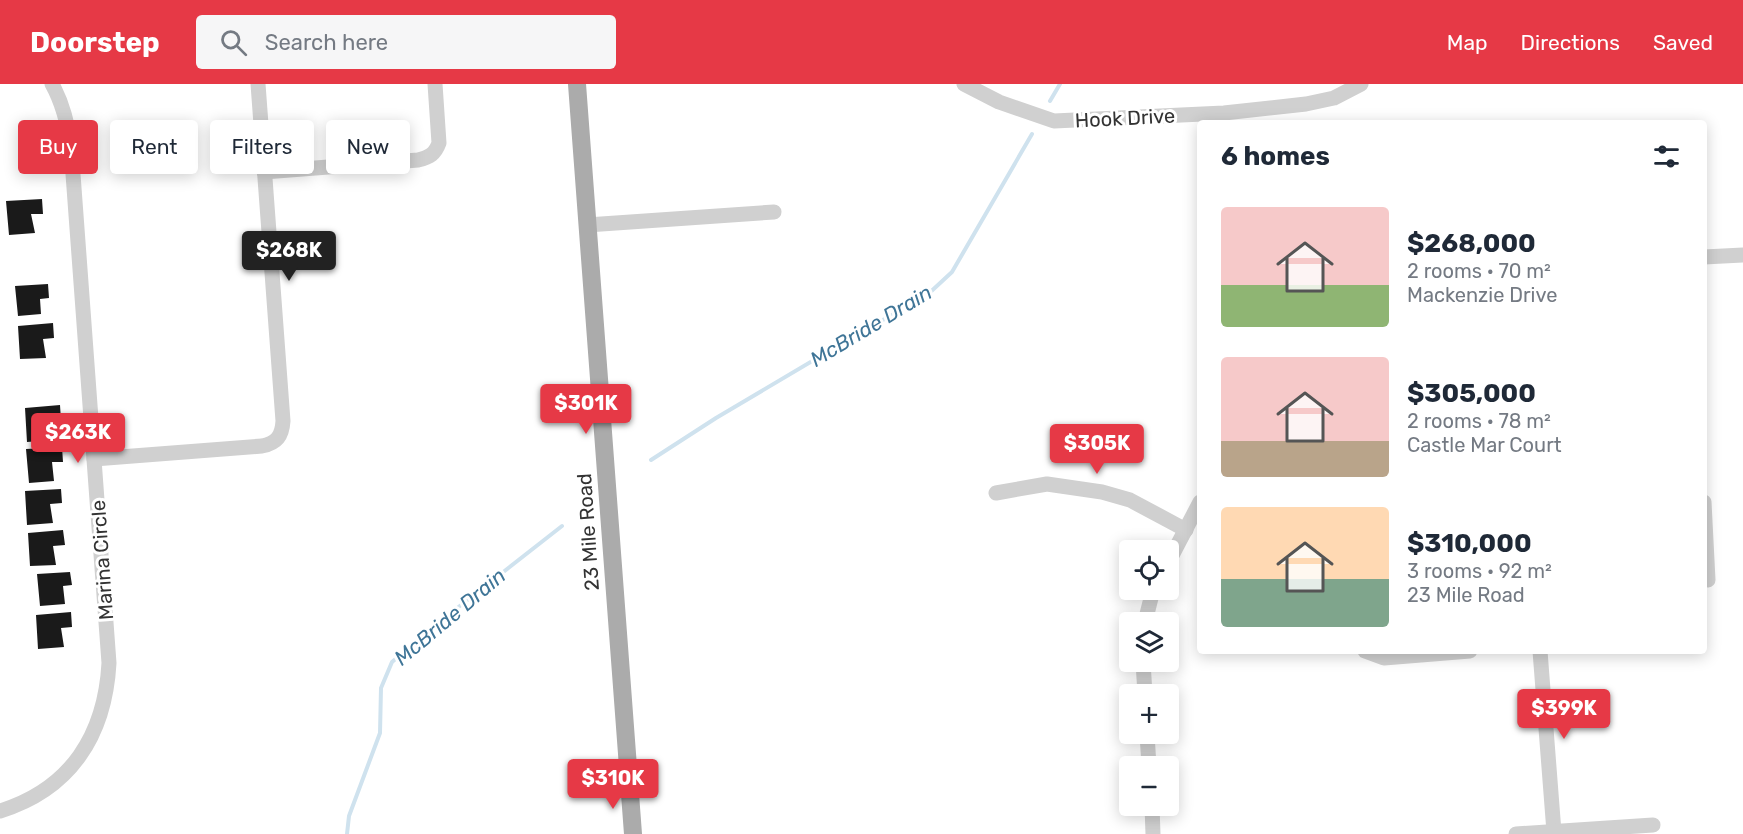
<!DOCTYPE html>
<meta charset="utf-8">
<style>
body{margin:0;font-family:Rubik,sans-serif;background:#f6f6f7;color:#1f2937;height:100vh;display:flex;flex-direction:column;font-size:22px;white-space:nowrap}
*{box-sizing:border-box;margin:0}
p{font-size:20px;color:#747a83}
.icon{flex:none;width:33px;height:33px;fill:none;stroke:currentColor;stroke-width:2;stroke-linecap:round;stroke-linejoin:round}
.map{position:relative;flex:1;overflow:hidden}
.side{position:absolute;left:1197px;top:36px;width:510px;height:534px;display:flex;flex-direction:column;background:#fff;border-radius:6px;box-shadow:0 3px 15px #0003}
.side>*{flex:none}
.hud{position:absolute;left:18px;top:36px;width:570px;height:54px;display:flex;gap:12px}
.tools{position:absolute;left:1119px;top:456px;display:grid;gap:12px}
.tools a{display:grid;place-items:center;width:60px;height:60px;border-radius:6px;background:#fff;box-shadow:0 3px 15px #0003;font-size:30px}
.price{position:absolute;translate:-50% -51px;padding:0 14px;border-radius:6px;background:#e63946;color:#fff;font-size:20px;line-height:39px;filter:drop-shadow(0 2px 3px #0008)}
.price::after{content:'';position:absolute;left:50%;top:36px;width:18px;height:14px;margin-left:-9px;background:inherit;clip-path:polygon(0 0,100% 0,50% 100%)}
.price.on{background:#222;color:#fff}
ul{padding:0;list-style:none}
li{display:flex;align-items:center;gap:18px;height:150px;padding:0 24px}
li span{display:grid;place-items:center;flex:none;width:168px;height:120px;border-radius:6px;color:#555}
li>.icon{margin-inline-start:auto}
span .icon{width:72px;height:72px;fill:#fffc;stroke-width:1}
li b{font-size:26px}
h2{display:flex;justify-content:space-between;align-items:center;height:72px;padding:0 24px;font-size:26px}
.tag{padding:0 21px;border-radius:6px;background:#fff;box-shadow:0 3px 15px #0003;font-size:21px;line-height:54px}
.tag.on{background:#e63946;color:#fff}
header{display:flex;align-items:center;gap:36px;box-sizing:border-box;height:84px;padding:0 30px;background:#e63946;color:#fff}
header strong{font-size:28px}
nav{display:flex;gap:33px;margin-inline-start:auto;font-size:21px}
.search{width:420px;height:54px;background:#f6f6f7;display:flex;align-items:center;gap:15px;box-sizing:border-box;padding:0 21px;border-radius:6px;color:#747a83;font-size:22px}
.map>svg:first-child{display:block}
</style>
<header>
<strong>Doorstep</strong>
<div class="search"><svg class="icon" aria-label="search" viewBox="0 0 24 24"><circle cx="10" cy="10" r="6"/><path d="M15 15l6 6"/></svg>Search here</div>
<nav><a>Map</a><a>Directions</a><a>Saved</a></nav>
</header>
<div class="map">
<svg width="1743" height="750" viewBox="0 0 1743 750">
<rect width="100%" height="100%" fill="#fff"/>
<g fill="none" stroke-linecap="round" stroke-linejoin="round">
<g stroke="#cfe2ee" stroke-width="4">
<path d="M1050,17L1060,0"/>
<path d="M651,376L716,334L868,244L925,213L952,188L1032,50"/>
<path d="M347,750L349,732L380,649L381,604L392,578L433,543L562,442"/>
</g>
</g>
<g fill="#1a1a1a">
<path d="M42,115L43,130H31L35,149L9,151L6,117Z"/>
<path d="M48,200L49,214L40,215L41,230L18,232L15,202Z"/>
<path d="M53,239L54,254L43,255L46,274L20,275L18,242Z"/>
<path d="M60,321L61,336L50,337L53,356L27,358L25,324Z"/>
<path d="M62,363L63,378H52L54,397L29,399L26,365Z"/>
<path d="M61,405L62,419L50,420L53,439L27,441L25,407Z"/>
<path d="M63,446L65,461L53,462L56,481L30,482L28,449Z"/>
<path d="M70,488L72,501L63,502L65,520L40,522L37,490Z"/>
<path d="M71,528L72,543L61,544L64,563L38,565L36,531Z"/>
</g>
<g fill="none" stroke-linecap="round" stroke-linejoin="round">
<g stroke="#d0d0d0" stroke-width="15">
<path d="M964,0L999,18L1054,37L1224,29L1306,20L1334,14L1361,0"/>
<path d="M264,88L418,76C430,73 435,70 439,59L435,0"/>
<path d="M587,141L774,128"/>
<path d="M1704,173L1743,171"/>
<path d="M94,375L262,362C277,359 282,352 283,337L258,0"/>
<path d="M996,409L1047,400L1102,408L1130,416L1186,446"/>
<path d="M1704,418L1708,496"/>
<path d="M1168,479L1200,418"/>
<path d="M1145,538L1151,514L1155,506"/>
<path d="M1365,567L1384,574L1470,567"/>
<path d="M1540,567L1554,748"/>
<path d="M1143,578L1145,610"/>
<path d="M1147,650L1149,682"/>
<path d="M1152,722L1153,750"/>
<path d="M0,727C71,705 105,651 109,579L71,63C68,40 63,20 52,0"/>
<path d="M1516,750L1653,741"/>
</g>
<path stroke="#ababab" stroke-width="18" d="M577,0L633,750"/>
</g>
<g text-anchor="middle" stroke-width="6" stroke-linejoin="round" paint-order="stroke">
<g font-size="20" fill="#333" stroke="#fff">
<text transform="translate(1125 34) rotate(-3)" y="7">Hook Drive</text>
<text transform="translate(588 448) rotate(-94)" y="7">23 Mile Road</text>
<text transform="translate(102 476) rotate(-94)" y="7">Marina Circle</text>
</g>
<g font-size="21" font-style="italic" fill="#3f7597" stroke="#fff">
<text transform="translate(871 242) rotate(-31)" y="7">McBride Drain</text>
<text transform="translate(450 533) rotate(-40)" y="7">McBride Drain</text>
</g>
</g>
</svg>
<div class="tools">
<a><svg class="icon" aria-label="locate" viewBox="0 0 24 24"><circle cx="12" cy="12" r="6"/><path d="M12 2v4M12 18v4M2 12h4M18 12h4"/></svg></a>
<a><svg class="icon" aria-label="layers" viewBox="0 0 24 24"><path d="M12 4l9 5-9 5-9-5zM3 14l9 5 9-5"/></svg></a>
<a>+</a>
<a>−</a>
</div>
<b class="price on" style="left:289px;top:198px">$268K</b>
<b class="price" style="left:586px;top:351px">$301K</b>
<b class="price" style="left:78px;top:380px">$263K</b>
<b class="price" style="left:1097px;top:391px">$305K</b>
<b class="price" style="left:1564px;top:656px">$399K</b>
<b class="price" style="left:613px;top:726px">$310K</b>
<div class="hud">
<a class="tag on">Buy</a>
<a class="tag">Rent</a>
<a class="tag">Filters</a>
<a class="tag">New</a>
</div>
<section class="side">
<h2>6 homes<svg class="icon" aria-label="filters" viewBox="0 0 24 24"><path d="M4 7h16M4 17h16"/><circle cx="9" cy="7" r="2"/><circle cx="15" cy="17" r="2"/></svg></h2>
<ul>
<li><span style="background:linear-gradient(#f6c9c9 65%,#8fb573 0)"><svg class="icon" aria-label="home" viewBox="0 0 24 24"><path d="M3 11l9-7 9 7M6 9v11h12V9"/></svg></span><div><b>$268,000</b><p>2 rooms · 70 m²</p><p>Mackenzie Drive</p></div></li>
<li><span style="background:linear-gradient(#f6c9c9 70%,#b9a48a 0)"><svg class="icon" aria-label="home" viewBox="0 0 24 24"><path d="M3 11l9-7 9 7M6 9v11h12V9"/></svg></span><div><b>$305,000</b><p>2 rooms · 78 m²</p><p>Castle Mar Court</p></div></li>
<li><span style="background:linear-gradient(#ffd9b3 60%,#7fa58c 0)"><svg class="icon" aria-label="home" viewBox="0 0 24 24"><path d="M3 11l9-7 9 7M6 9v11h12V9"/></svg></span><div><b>$310,000</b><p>3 rooms · 92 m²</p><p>23 Mile Road</p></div></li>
</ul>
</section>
</div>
